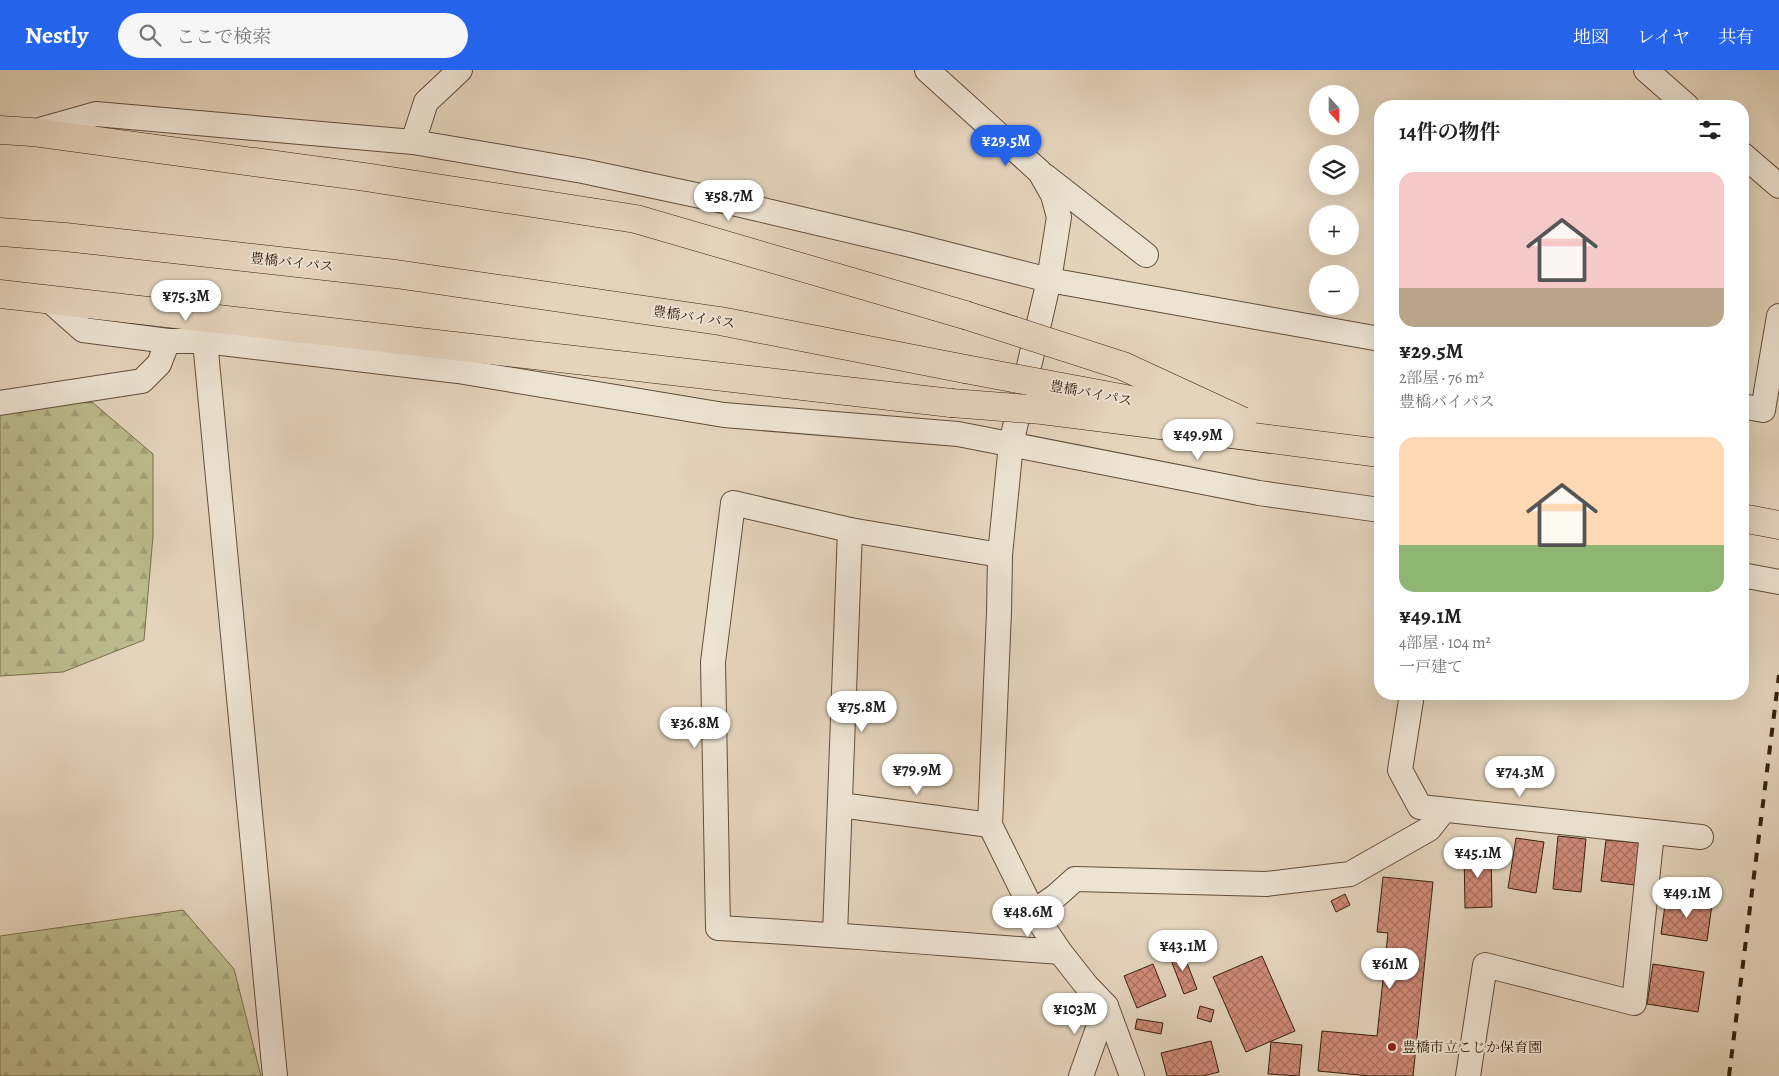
<!DOCTYPE html>
<html lang="ja">
<meta charset="utf-8">
<style>
body{margin:0;font-family:Alegreya,"Noto Serif JP",serif;background:#f6f6f6;color:#222;height:100vh;display:flex;flex-direction:column;font-size:19px;white-space:nowrap}
*{box-sizing:border-box;margin:0}
p{font-size:16px;color:#767676}
.icon{flex:none;width:28px;height:28px;fill:none;stroke:currentColor;stroke-width:2;stroke-linecap:round;stroke-linejoin:round}
.map{position:relative;flex:1;overflow:hidden}
.details{position:absolute;left:1374px;top:30px;width:375px;height:600px;display:flex;flex-direction:column;background:#fff;border-radius:20px;box-shadow:0 5px 20px #0002}
.details>*{flex:none}
.needle{width:32px;rotate:159deg}
.controls{position:absolute;left:1309px;top:15px;display:grid;gap:10px}
.controls a{display:grid;place-items:center;width:50px;height:50px;border-radius:50%;background:#fff;box-shadow:0 5px 20px #0002;font-size:25px}
.price{position:absolute;translate:-50% -42px;padding:0 11px;border-radius:18px;background:#fff;color:#222;font-size:16px;line-height:32px;filter:drop-shadow(0 1px 2px #0008)}
.price::after{content:'';position:absolute;left:50%;top:30px;width:15px;height:11px;margin-left:-8px;background:inherit;clip-path:polygon(0 0,100% 0,50% 100%)}
.price.selected{background:#2563eb;color:#fff}
ul{padding:0;list-style:none}
li{display:grid;align-content:center;gap:10px;height:265px;padding:0 25px}
li span{display:grid;place-items:center;height:155px;border-radius:15px;color:#555}
li>.icon{margin-inline-start:auto}
span .icon{width:90px;height:90px;fill:#fffc;stroke-width:1}
li b{font-size:21px}
h2{display:flex;justify-content:space-between;align-items:center;height:60px;padding:0 25px;font-size:21px}
header{display:flex;align-items:center;gap:30px;box-sizing:border-box;height:70px;padding:0 25px;background:#2563eb;color:#fff}
header strong{font-size:24px}
nav{display:flex;gap:28px;margin-inline-start:auto;font-size:18px}
.search{width:350px;height:45px;background:#f6f6f6;display:flex;align-items:center;gap:12px;box-sizing:border-box;padding:0 18px;border-radius:28px;color:#767676;font-size:19px}
.map>svg:first-child{display:block}
</style>
<header>
<strong>Nestly</strong>
<div class="search"><svg class="icon" aria-label="search" viewBox="0 0 24 24"><circle cx="10" cy="10" r="6"/><path d="M15 15l6 6"/></svg>ここで検索</div>
<nav><a>地図</a><a>レイヤ</a><a>共有</a></nav>
</header>
<div class="map">
<svg width="1779" height="1006" viewBox="0 0 1779 1006">
<defs>
<pattern id="forest-firs" width="22" height="20" patternUnits="userSpaceOnUse" patternTransform="scale(1.25)"><rect width="22" height="20" fill="#bbbb8c"/><path d="M5 1l3.5 6h-7zM16 11l3.5 6h-7z" fill="#a2a078"/></pattern>
<pattern id="building-cross-hatch" width="8" height="8" patternUnits="userSpaceOnUse" patternTransform="scale(1.25)"><rect width="8" height="8" fill="#d08b7a"/><path d="M0 0l8 8M0 8l8-8" fill="none" stroke="#aa7162"/></pattern>
</defs>
<rect width="100%" height="100%" fill="#e4d4bc"/>
<filter id="stains"><feTurbulence type="fractalNoise" baseFrequency=".004" numOctaves="4"/><feColorMatrix values="0 0 0 0 .2 0 0 0 0 .09 0 0 0 0 .02 0 0 0 .5 -.17"/></filter>
<radialGradient id="worn" r=".72"><stop offset=".6" stop-color="#630" stop-opacity="0"/><stop offset="1" stop-color="#630" stop-opacity=".3"/></radialGradient>
<g fill="url(#forest-firs)" stroke="#7a6e4c">
<path d="M0,332H92L153,384V466L144,570L63,602L0,606Z"/>
<path d="M183,840L234,899L261,1006H0V866Z"/>
</g>
<g fill="url(#building-cross-hatch)" stroke="#38210d">
<path d="M1558,766L1586,769L1581,822L1553,819Z"/>
<path d="M1516,768L1544,772L1536,823L1508,818Z"/>
<path d="M1606,770L1640,773L1635,815L1601,811Z"/>
<path d="M1491,779L1492,837L1465,838L1464,780Z"/>
<path d="M1383,807L1433,812L1413,1006H1370L1318,1001L1322,961L1377,966L1388,863L1377,862Z"/>
<path d="M1345,824L1350,835L1336,842L1331,831Z"/>
<path d="M1666,828L1712,834L1707,871L1661,864Z"/>
<path d="M1182,880L1197,919L1184,924L1169,885Z"/>
<path d="M1262,886L1295,961L1246,982L1213,907Z"/>
<path d="M1153,894L1166,926L1137,938L1124,906Z"/>
<path d="M1653,894L1704,902L1698,942L1647,934Z"/>
<path d="M1200,936L1214,940L1211,952L1197,948Z"/>
<path d="M1137,949L1163,953L1161,964L1135,959Z"/>
<path d="M1211,971L1219,1002L1203,1006H1167L1161,983Z"/>
<path d="M1271,972L1302,975L1299,1006L1268,1004Z"/>
</g>
<g fill="none" stroke-linecap="round" stroke-linejoin="round">
<g stroke="#634e39" stroke-width="26">
<g id="minor">
<path d="M927,0L1040,102L1053,125L1059,147L1049,210L1011,374L1000,485L999,542L990,755L1033,842L1060,882L1086,915L1106,936L1132,1006"/>
<path d="M1646,0L1687,36"/>
<path d="M36,61L96,44L413,72L583,101L724,131L907,174L1049,210L1380,269"/>
<path d="M413,72L426,32L460,0"/>
<path d="M1742,84L1779,116"/>
<path d="M1045,106L1146,185"/>
<path d="M48,229L83,260L168,271H205L458,301L724,345L958,364L1259,423L1380,440"/>
<path d="M205,271L275,1006"/>
<path d="M0,333L142,311L159,294L168,271"/>
<path d="M1742,336L1763,340L1779,246"/>
<path d="M1000,485L850,460L733,433L713,592L718,858C832,864 946,874 1060,882"/>
<path d="M1742,505L1779,512"/>
<path d="M1412,624L1400,700L1420,737L1701,767"/>
<path d="M840,735L990,755"/>
<path d="M1033,842L1056,826L1075,809L1266,814L1350,804L1429,759L1444,740"/>
<path d="M835,864L850,460"/>
<path d="M1081,1006L1106,936"/>
<path d="M1468,1006L1485,895L1634,933L1652,763"/>
</g>
</g>
<g stroke="#38210d" stroke-width="29">
<g id="trunk">
<path d="M0,60L32,62L365,107L636,149L965,245"/>
<path d="M0,162L65,167L396,204L720,251L965,299"/>
<path d="M0,224L951,333"/>
<path d="M1742,448L1779,455"/>
</g>
</g>
<use href="#minor" stroke="#ede3d3" stroke-width="24"/>
<use href="#trunk" stroke="#e4d4bc" stroke-width="28"/>
<path stroke="#38210d" stroke-width="4" stroke-dasharray="9 9" stroke-linecap="butt" d="M1729,1006L1779,605"/>
<g stroke="#38210d" stroke-width="29" stroke-linecap="butt">
<g id="trunk-bridge">
<path d="M965,245L1123,296L1242,351"/>
<path d="M965,299L1190,341"/>
<path d="M951,333L1042,340L1380,383"/>
</g>
</g>
<use href="#trunk-bridge" stroke="#e4d4bc" stroke-width="28"/>
</g>
<circle fill="#8f2418" stroke="#ede3d3" stroke-width="2" cx="1392" cy="977" r="5"/>
<g text-anchor="middle" stroke-width="4" stroke-linejoin="round" paint-order="stroke">
<g font-size="14" fill="#38210d" stroke="#ede3d3">
<text transform="translate(292 192) rotate(6)" y="5">豊橋バイパス</text>
<text transform="translate(694 247) rotate(9)" y="5">豊橋バイパス</text>
<text transform="translate(1091 323) rotate(11)" y="5">豊橋バイパス</text>
</g>
<g font-size="14" fill="#38210d" stroke="#ede3d3" text-anchor="start">
<text x="1402" y="982">豊橋市立こじか保育園</text>
</g>
</g>
<rect width="100%" height="100%" filter="url(#stains)"/>
<rect width="100%" height="100%" fill="url(#worn)"/>
</svg>
<div class="controls">
<a><svg class="needle" viewBox="-14 -14 28 28"><path d="M0-13l5 13h-10z" fill="#e53935"/><path d="M0 13l5-13h-10z" fill="#767676"/></svg></a>
<a><svg class="icon" aria-label="layers" viewBox="0 0 24 24"><path d="M12 4l9 5-9 5-9-5zM3 14l9 5 9-5"/></svg></a>
<a>+</a>
<a>−</a>
</div>
<b class="price selected" style="left:1006px;top:97px">¥29.5M</b>
<b class="price" style="left:729px;top:152px">¥58.7M</b>
<b class="price" style="left:186px;top:252px">¥75.3M</b>
<b class="price" style="left:1198px;top:391px">¥49.9M</b>
<b class="price" style="left:862px;top:663px">¥75.8M</b>
<b class="price" style="left:695px;top:679px">¥36.8M</b>
<b class="price" style="left:917px;top:726px">¥79.9M</b>
<b class="price" style="left:1520px;top:728px">¥74.3M</b>
<b class="price" style="left:1478px;top:809px">¥45.1M</b>
<b class="price" style="left:1687px;top:849px">¥49.1M</b>
<b class="price" style="left:1028px;top:868px">¥48.6M</b>
<b class="price" style="left:1183px;top:902px">¥43.1M</b>
<b class="price" style="left:1390px;top:920px">¥61M</b>
<b class="price" style="left:1075px;top:965px">¥103M</b>
<section class="details">
<h2>14件の物件<svg class="icon" aria-label="filters" viewBox="0 0 24 24"><path d="M4 7h16M4 17h16"/><circle cx="9" cy="7" r="2"/><circle cx="15" cy="17" r="2"/></svg></h2>
<ul>
<li><span style="background:linear-gradient(#f6c9c9 75%,#b9a48a 0)"><svg class="icon" aria-label="home" viewBox="0 0 24 24"><path d="M3 11l9-7 9 7M6 9v11h12V9"/></svg></span><div><b>¥29.5M</b><p>2部屋 · 76 m²</p><p>豊橋バイパス</p></div></li>
<li><span style="background:linear-gradient(#ffd9b3 70%,#8fb573 0)"><svg class="icon" aria-label="home" viewBox="0 0 24 24"><path d="M3 11l9-7 9 7M6 9v11h12V9"/></svg></span><div><b>¥49.1M</b><p>4部屋 · 104 m²</p><p>一戸建て</p></div></li>
</ul>
</section>
</div>
